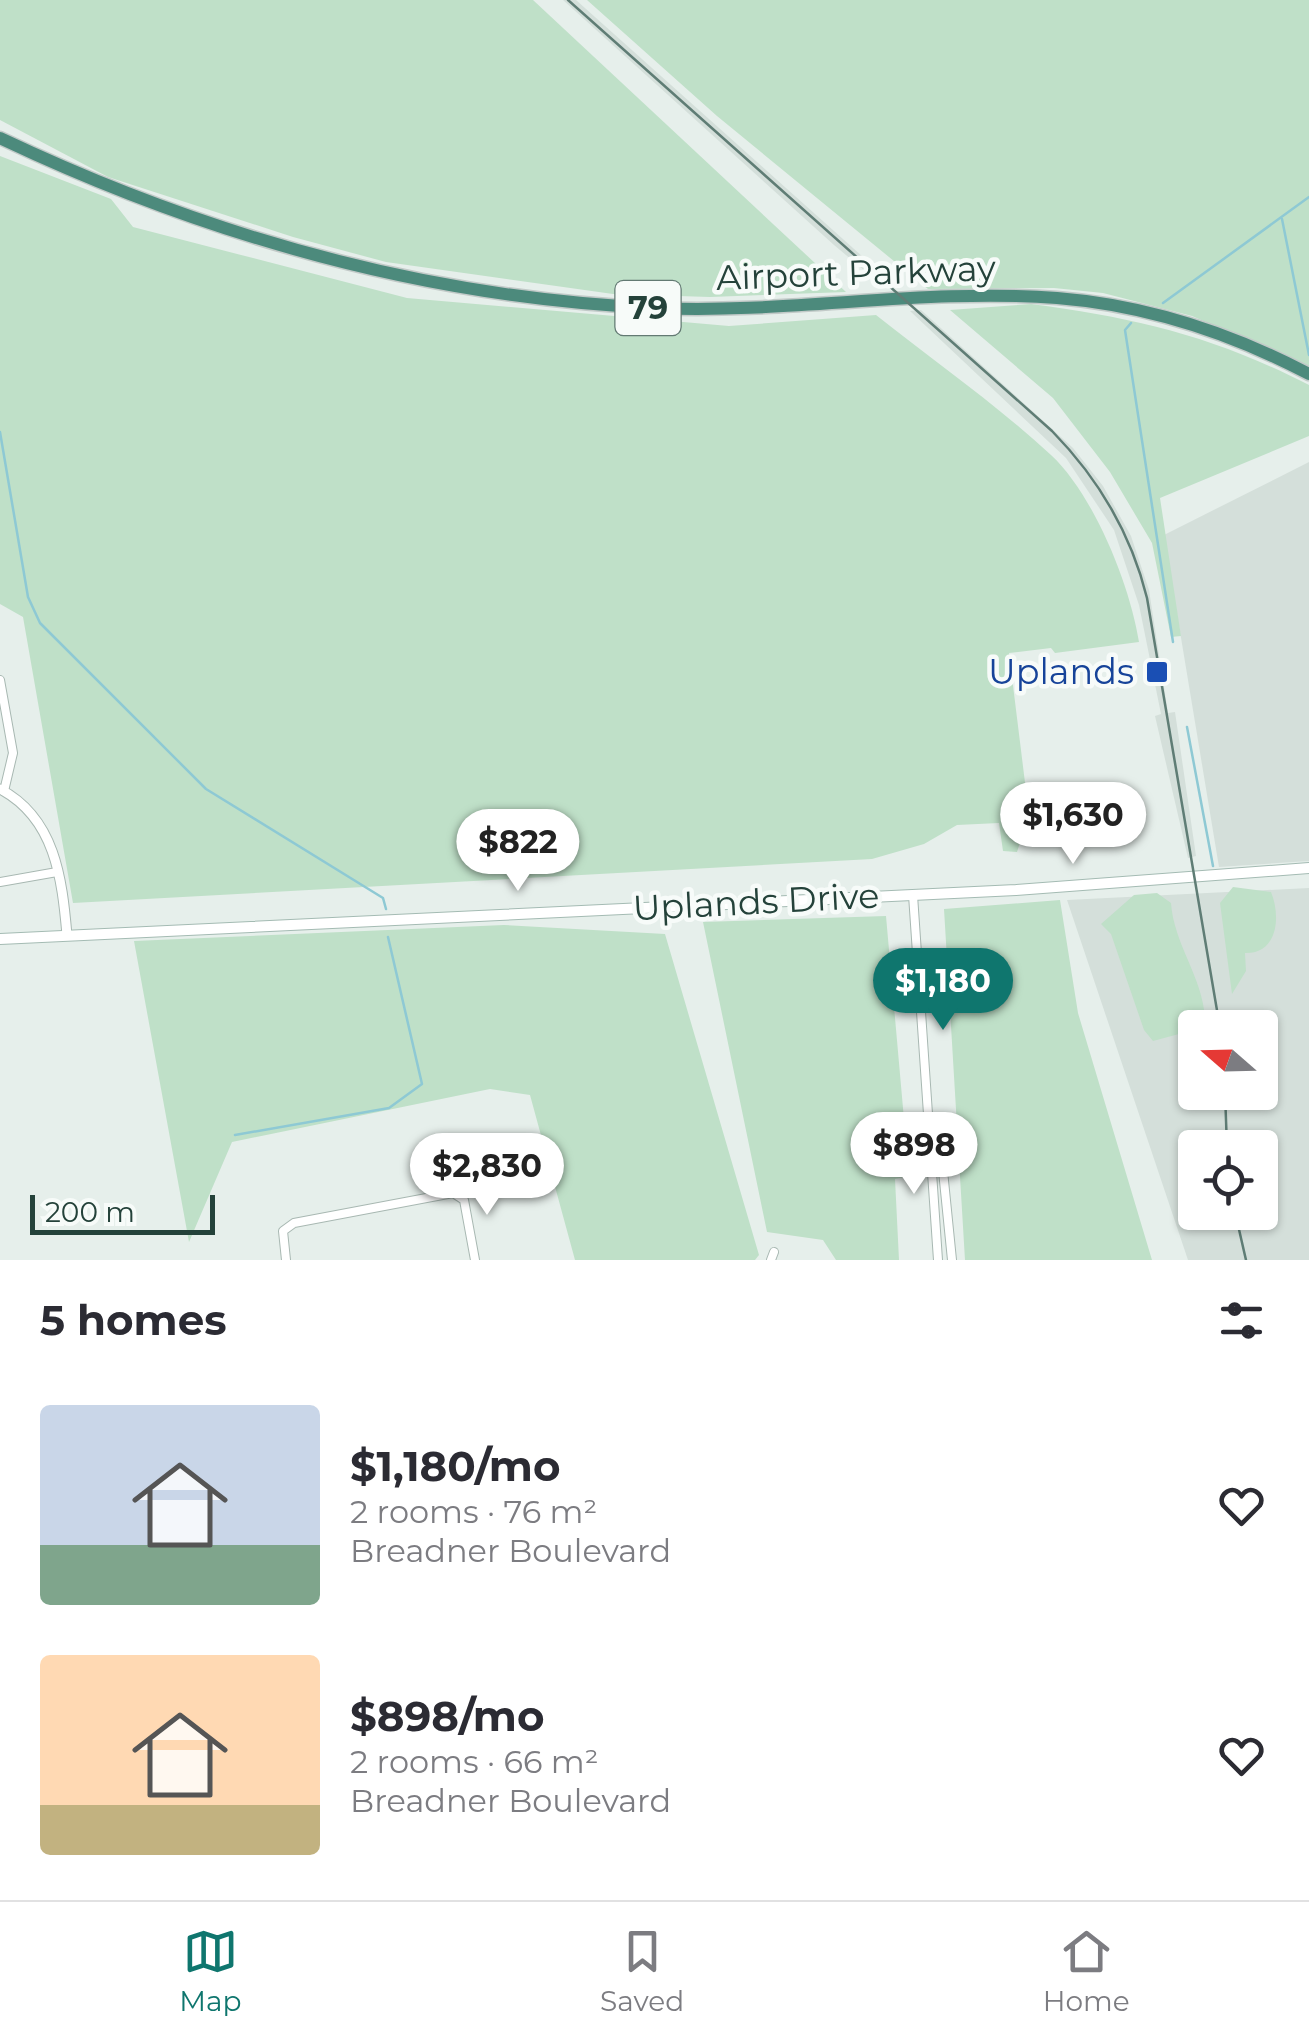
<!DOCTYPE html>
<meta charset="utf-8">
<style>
body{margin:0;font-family:Montserrat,sans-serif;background:#f2f2f3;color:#2b2b33;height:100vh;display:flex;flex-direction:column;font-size:38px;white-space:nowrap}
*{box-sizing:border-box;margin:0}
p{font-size:32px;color:#7c7c81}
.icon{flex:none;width:55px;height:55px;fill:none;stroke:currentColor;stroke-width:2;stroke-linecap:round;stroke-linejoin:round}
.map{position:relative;height:1260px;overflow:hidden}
.sheet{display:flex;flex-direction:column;background:#fff;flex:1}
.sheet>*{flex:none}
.needle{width:65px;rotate:290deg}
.buttons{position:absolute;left:1178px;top:1010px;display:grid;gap:20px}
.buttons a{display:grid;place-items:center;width:100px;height:100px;border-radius:10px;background:#fff;box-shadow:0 2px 8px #0004;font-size:50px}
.scale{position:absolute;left:30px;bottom:25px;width:185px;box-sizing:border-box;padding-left:10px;border:5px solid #24423a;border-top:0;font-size:28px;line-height:35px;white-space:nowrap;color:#24423a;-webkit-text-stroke:8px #f7fbf9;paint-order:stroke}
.price{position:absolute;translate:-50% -85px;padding:0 22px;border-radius:35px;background:#fff;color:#222;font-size:32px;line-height:65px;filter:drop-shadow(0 2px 5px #0008)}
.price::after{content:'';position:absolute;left:50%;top:60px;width:30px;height:22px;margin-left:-15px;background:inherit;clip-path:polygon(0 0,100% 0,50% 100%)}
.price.active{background:#0f766e;color:#fff}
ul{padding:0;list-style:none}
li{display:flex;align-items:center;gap:30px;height:250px;padding:0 40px}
li span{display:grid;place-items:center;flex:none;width:280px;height:200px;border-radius:10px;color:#555}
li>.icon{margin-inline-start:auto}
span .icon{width:120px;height:120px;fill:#fffc;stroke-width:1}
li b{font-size:42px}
h2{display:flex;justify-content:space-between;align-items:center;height:120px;padding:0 40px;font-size:42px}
.tab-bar{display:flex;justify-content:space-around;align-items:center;height:140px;border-top:2px solid #e1e1e2;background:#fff;font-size:28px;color:#7c7c81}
.tab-bar a{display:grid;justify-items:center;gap:5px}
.tab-bar .active{color:#0f766e}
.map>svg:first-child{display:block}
</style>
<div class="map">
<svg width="1309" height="1260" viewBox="0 0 1309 1260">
<rect width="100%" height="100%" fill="#e6efeb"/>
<g fill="#d4dfda" fill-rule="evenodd">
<path d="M563,0H576L882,274L871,276L834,245Z"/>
<path d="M921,310L1073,448L1103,486L1131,536L1149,590L1168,713L1175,712L1196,856L1188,858L1155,716L1161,714L1139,605L1114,530L1066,458L910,311Z"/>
<path d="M1309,462V861L1219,867L1164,535Z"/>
<path d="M1309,888V1260H1188L1067,900ZM1195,1028H1260V1092H1195ZM1195,1148H1260V1212H1195Z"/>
</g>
<g fill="#bfe0c8">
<path d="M0,0H533L846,292L710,297L613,294L386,262L293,237L108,177L0,120Z"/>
<path d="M587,0H1309V367L1192,316L1103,293L1054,288L928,289L717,116Z"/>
<path d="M0,156L111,199L133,227L407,298L729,326L876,315C934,361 997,405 1051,455C1094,495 1130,585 1139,642L1055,653L1051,648L1009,653L1029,815L1017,852L1003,851L999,823L957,825L924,844L872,859L73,903L23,617L0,604Z"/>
<path d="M1031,304C1137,318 1213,336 1309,385V436L1160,498L1181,636L1171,637L1152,543L1110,472L1053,398L950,310Z"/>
<path d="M1233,887L1271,892C1281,916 1278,954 1245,953L1246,971L1232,994L1220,903Z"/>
<path d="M1157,893L1171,903C1174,947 1207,982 1205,1027L1153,1041L1144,1030L1111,934L1101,924L1134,895Z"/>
<path d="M1060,900L1078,1013L1152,1260H965L944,909Z"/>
<path d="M886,916L909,1176L895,1179L899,1260H836L823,1240L767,1232L703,922Z"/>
<path d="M504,925L665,934L759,1255L755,1260H575L530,1095L490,1089L232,1142L189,1242L134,941Z"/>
</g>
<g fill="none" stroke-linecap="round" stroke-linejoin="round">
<g stroke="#8ec9d4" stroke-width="2.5">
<path d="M1282,219L1309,355"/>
<path d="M1163,303L1309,197"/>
<path d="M1131,323L1125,330L1173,642"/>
<path d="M0,432L28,597L40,623L206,789L383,898L386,909"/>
<path d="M1187,727L1213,866"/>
<path d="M235,1135L389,1108L422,1084L388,937"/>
</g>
<g stroke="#a8b8b2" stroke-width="10">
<g id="minor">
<path d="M0,680L13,753L4,791"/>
<path d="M0,882L57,872"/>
<path d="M913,895L938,1260"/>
<path d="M934,1139L942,1161L952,1260"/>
<path d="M286,1260L283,1231L294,1223L453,1193L464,1200L475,1260"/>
<path d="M771,1260L774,1252"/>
</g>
</g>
<g stroke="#a8b8b2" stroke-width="11">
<path id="tertiary" d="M0,789C55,818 62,878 67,935"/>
</g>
<g stroke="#a4bbb3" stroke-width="12">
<path id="secondary" d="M0,939L1016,890L1309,868"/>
</g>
<g stroke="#c2cac8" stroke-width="15">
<path id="trunk" d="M0,138C207,236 425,298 655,308C789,314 923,288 1057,298C1145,305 1231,333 1309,374"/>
</g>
<use href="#minor" stroke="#fff" stroke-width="8"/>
<use href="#tertiary" stroke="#fff" stroke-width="9"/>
<use href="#secondary" stroke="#fff" stroke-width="10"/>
<use href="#trunk" stroke="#4c8a7c" stroke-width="12"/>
<g stroke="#5f7d75" stroke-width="2.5">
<path d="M568,0L1052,431C1099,479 1131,533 1147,598L1220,1028"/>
<path d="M1225,1092L1227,1148"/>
<path d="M1235,1212L1246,1260"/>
</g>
</g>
<rect fill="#1a4fb4" stroke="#f7fbf9" stroke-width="4" x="1145" y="660" width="24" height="24" rx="5"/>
<g text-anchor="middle" stroke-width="9" stroke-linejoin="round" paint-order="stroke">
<rect fill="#f7fbf9" stroke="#637a73" stroke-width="2.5" x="615.5" y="281" width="65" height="54" rx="8"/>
<g font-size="32" font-weight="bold" fill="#24423a">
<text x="648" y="319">79</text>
</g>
<g font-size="35" fill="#24423a" stroke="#f7fbf9">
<text transform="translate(856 273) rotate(-2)" y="12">Airport Parkway</text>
<text transform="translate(756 902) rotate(-3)" y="12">Uplands Drive</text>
</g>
<g font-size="35" fill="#164399" stroke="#f7fbf9" text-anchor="end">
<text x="1134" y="684">Uplands</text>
</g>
</g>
</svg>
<div class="buttons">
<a><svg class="needle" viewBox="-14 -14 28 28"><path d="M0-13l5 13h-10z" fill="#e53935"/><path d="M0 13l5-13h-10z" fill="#7c7c81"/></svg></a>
<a><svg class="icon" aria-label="locate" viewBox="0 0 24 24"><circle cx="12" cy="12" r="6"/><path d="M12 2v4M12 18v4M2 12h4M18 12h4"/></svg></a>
</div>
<div class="scale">200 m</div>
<b class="price" style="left:1073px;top:867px">$1,630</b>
<b class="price" style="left:518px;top:894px">$822</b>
<b class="price active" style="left:943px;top:1033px">$1,180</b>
<b class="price" style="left:914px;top:1197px">$898</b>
<b class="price" style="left:487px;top:1218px">$2,830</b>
</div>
<section class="sheet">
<h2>5 homes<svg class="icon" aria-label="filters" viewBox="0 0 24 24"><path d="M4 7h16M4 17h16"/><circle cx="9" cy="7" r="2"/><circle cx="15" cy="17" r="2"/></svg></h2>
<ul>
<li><span style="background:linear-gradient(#c9d6e8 70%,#7fa58c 0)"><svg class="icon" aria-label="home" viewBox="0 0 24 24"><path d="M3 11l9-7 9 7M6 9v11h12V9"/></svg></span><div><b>$1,180/mo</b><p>2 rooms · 76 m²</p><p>Breadner Boulevard</p></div><svg class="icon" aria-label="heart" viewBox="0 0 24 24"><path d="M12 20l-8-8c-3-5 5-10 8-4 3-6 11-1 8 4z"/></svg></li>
<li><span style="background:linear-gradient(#ffd9b3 75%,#c2b280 0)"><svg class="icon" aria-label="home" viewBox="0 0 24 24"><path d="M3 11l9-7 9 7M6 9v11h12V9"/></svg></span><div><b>$898/mo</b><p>2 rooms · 66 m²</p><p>Breadner Boulevard</p></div><svg class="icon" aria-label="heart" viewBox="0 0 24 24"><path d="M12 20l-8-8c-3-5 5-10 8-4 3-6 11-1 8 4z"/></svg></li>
</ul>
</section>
<nav class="tab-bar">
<a class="active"><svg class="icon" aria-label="map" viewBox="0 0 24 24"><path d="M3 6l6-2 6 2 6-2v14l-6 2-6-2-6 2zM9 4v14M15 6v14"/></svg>Map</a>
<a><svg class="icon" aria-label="saved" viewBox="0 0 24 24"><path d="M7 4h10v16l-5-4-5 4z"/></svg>Saved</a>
<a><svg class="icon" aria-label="home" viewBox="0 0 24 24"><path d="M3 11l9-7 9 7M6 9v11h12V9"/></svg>Home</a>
</nav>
